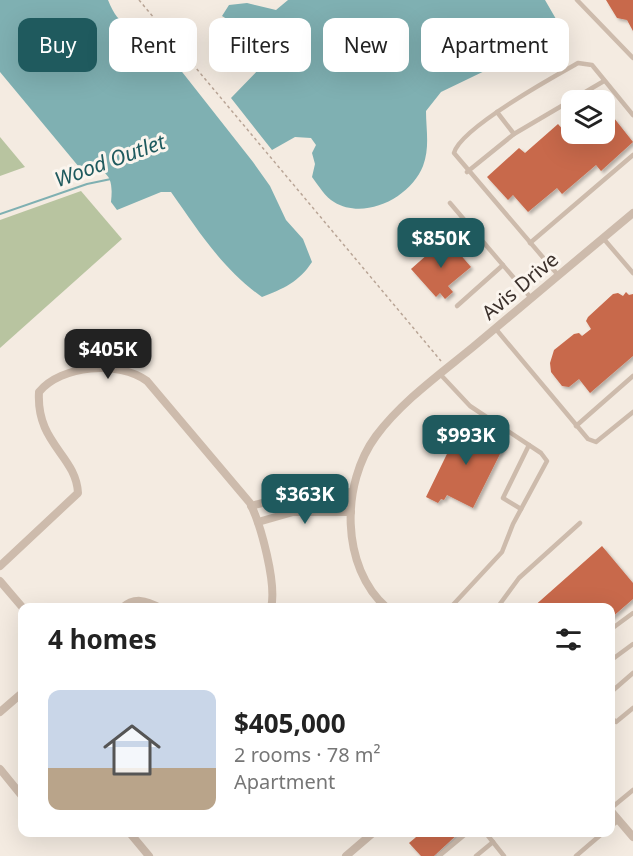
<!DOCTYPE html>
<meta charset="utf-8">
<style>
body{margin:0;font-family:"Noto Sans",sans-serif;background:#f6f6f6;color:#222;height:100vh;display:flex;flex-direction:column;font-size:22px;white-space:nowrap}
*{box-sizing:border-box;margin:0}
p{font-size:20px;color:#767676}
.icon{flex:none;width:33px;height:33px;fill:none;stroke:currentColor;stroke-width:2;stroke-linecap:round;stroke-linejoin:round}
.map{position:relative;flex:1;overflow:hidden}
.sheet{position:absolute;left:18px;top:603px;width:597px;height:234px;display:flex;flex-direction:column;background:#fff;border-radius:12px;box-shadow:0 6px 24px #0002}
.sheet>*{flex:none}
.banner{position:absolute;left:18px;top:18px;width:597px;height:54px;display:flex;gap:12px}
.tools{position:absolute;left:561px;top:90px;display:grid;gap:12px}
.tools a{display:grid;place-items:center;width:54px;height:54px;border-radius:12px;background:#fff;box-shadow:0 6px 24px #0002;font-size:30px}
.price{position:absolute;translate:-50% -51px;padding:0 14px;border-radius:12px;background:#1f5a5e;color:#fff;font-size:20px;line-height:39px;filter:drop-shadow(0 2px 3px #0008)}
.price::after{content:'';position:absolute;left:50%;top:36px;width:18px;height:14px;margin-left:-9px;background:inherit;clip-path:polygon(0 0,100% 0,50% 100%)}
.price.on{background:#222;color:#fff}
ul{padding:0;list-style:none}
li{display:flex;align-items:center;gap:18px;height:150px;padding:0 30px}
li span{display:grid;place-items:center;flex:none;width:168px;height:120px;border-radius:12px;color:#555}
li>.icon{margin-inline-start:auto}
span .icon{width:72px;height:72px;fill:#fffc;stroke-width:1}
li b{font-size:26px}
h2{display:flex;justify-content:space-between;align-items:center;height:72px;padding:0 30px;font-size:26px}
.tag{padding:0 21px;border-radius:12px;background:#fff;box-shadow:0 6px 24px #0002;font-size:21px;line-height:54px}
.tag.on{background:#1f5a5e;color:#fff}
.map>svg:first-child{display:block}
</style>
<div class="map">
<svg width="633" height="856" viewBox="0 0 633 856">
<defs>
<filter id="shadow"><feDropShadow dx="2.5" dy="2.5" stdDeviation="1.5" flood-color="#0004"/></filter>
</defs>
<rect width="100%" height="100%" fill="#f4ebe1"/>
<g fill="#b8c4a0">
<path d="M0,137L25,167L0,176Z"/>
<path d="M81,191L122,239L0,348V220Z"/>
</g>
<g fill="#7fb0b2">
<path d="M0,0H108C121,32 128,19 153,35L253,162L270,186L286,220L303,239L312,262C299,282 283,289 262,297C222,269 198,230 171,192H161L117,210L111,202C114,174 107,169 79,167L0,72Z"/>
<path d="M288,0H545L556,19L551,39L441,92L426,111C426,130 430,147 423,166C411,197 365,221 334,202C326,198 318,185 312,177L315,164L312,153L316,145L311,138L295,137L272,150L231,98L261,67L269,49L262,41L222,16L229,5L247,3L276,10Z"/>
</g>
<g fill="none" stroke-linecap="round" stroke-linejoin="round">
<path stroke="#7fb0b2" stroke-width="2" d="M0,214L87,184L111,179"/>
</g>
<g fill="#c8694b" filter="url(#shadow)">
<path d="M606,0H633V31L627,20L617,18Z"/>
<path d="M604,118L610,123L614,118L633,142L601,171L596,165L562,194L557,188L528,212L513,195L508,200L487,177L519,148L525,153L558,124L565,132L572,126V134H604Z"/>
<path d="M446,238L471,267L448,286L453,292L445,299L440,293L436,297L411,269Z"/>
<path d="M626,292L629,295L633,294V356L590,393L579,379L569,387L562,386L551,372L550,363L554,350L574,334L579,333L582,336L591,329L586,321L588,317L613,294L618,293L623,296Z"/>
<path d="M463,421L505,444L473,508L447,495L444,500L441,499L438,503L426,497Z"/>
<path d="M602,546L633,583V599L610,619V608H532Z"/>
<path d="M422,832H460L434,856H421L409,843Z"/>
</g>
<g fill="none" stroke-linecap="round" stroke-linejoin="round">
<path stroke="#b9a596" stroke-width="1.5" stroke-dasharray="3 3" stroke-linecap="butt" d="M139,0L441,361"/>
<g stroke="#cdbbac" stroke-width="4.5">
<path d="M577,0L633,58"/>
<path d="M497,112L514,134"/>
<path d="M467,172L514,134L604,81"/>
<path d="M450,203L531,298"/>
<path d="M603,238L633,273"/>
<path d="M530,243L633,155"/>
<path d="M558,275L454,153C460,128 553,77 578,63L592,65L633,115"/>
<path d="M457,306L503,265"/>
<path d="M495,328L588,439L596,442L633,412"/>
<path d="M440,374L470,406L541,453L547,461L513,524L502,552L450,608"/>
<path d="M576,426L633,376"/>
<path d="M521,509L503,498L529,445"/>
<path d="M497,608L519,578L580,523"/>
<path d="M610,630L633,613"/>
<path d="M610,661L633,644"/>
<path d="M610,693L633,673"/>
<path d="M610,716L616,722L633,708"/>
<path d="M610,809L633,790"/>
<path d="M610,827L619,820"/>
<path d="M485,832L504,856"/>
<path d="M439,856L468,832"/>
<path d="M476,856L493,842"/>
<path d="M576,856L604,832"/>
</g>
<g stroke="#cdbbac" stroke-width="8">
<path d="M251,506L290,496L352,492"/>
<path d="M258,522L293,512H351"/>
<path d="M0,566L78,493C76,455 36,444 39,392C61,365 119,360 147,381L250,503C261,525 277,584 271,608"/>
<path d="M0,581L23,608"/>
<path d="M122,608C134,597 146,600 160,608"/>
<path d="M387,608C340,567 341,483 376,436C401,402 440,374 473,347C526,302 580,258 633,213"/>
<path d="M0,712L22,693"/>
<path d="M0,769L22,796"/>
<path d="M610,810L633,837"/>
<path d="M129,832L149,856"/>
<path d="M346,856L374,832"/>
</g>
</g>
<g text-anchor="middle" stroke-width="6" stroke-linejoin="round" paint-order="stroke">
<g font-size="20" fill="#3b302b" stroke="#fbf5ee">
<text transform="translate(520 286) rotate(-40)" y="7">Avis Drive</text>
</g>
<g font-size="21" font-style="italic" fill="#1f5a5e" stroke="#fbf5ee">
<text transform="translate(110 161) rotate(-20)" y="7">Wood Outlet</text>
</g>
</g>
</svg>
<div class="tools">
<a><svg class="icon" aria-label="layers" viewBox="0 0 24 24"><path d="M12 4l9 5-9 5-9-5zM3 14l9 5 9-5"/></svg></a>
</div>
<b class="price" style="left:441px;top:269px">$850K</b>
<b class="price on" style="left:108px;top:380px">$405K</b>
<b class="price" style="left:466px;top:466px">$993K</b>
<b class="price" style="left:305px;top:525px">$363K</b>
<div class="banner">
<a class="tag on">Buy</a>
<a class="tag">Rent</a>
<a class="tag">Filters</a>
<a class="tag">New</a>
<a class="tag">Apartment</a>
</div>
<section class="sheet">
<h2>4 homes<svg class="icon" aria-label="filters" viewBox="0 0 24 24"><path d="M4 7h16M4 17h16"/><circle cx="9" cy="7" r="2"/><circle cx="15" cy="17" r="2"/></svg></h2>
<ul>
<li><span style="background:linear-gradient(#c9d6e8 65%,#b9a48a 0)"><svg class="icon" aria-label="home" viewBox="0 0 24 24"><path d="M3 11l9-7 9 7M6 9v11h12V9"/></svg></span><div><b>$405,000</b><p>2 rooms · 78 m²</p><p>Apartment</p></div></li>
</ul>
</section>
</div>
